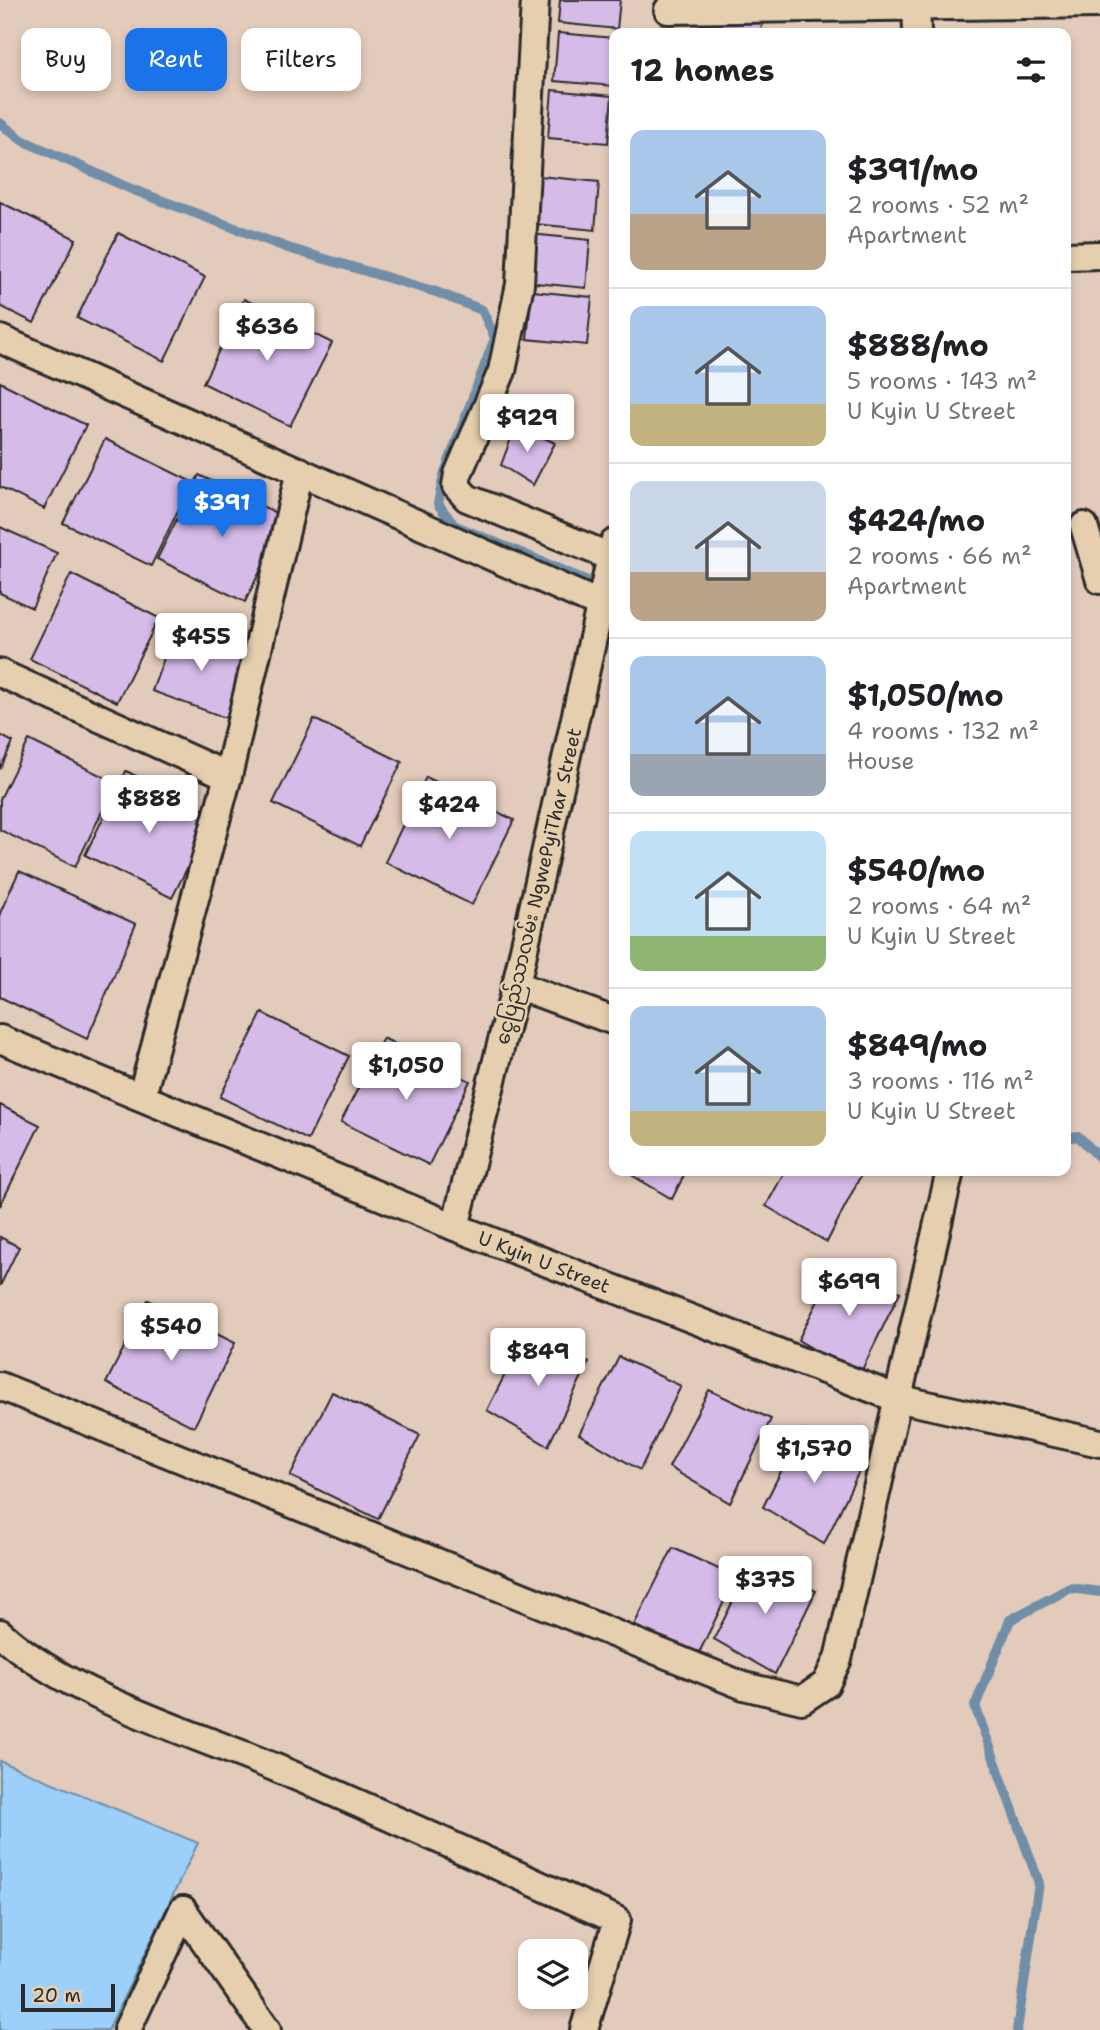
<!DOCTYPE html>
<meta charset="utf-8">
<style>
body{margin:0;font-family:"Shantell Sans","Noto Sans Myanmar",sans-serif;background:#f2f2f2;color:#202124;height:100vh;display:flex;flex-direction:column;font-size:26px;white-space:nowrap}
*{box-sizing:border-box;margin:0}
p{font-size:23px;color:#757577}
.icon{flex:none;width:38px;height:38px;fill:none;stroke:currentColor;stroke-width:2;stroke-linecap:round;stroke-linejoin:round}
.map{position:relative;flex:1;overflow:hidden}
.side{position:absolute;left:609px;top:28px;width:462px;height:1148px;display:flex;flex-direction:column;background:#fff;border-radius:14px;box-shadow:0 4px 10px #0003}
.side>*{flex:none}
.hud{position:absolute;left:21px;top:28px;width:483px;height:63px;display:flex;gap:14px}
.controls{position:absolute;left:518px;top:1939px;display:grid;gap:14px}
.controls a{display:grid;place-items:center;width:70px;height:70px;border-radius:14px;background:#fff;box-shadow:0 4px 10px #0003;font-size:35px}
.scale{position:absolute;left:21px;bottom:18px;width:94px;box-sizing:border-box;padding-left:7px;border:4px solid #2b2b2b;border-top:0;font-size:19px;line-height:24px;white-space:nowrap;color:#2b2b2b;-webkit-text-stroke:5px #e6cfaf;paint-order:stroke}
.price{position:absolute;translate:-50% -60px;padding:0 16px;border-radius:7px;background:#fff;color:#222;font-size:23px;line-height:46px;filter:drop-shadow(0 2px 4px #0008)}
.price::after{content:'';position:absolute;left:50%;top:42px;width:21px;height:16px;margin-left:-10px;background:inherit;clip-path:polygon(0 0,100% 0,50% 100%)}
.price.active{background:#1a73e8;color:#fff}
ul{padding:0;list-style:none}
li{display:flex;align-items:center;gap:21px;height:175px;padding:0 21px}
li+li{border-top:2px solid #e0e0e0}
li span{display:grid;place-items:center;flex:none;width:196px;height:140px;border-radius:14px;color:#555}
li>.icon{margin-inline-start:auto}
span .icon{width:84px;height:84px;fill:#fffc;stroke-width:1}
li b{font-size:30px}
h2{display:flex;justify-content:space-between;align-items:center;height:84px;padding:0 21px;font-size:30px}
.tag{padding:0 24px;border-radius:14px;background:#fff;box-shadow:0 4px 10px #0003;font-size:24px;line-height:63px}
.tag.active{background:#1a73e8;color:#fff}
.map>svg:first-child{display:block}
</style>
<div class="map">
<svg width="1100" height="2030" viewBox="0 0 1100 2030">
<rect width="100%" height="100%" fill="#e3cbbb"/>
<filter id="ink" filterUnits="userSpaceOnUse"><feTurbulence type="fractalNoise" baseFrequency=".0143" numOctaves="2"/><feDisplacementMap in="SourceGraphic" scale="14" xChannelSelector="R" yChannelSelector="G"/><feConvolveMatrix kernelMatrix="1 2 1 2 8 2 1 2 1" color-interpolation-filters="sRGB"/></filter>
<g filter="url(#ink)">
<path fill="#9cd0fa" stroke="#6f8ea7" stroke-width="2" d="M0,1761L198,1843L108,2030H0Z"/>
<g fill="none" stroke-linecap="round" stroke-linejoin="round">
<g stroke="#6f8ea7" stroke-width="10">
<path d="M0,123L22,140L131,189L288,248L436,292L482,310L495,338L444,475L438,504L454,525L602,587"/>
<path d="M1066,1138L1078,1136L1100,1158"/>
<path d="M1017,2030L1039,1883L975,1706L1010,1620L1070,1588L1100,1592"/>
</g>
</g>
<g fill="#d6bbe9" stroke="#2b2b2b" stroke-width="2">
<path d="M560,0H620L617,29L558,23Z"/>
<path d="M702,16L762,22L761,33H701Z"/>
<path d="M558,33L614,38V86L554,81Z"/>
<path d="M552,90L612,96L608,143L548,138Z"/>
<path d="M539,176L599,182L595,230L535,224Z"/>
<path d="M0,202L76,239L34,323L0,306Z"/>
<path d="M118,233L205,277L164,361L77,318Z"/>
<path d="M530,234L590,240L586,288L526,282Z"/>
<path d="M532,291L592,297L587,345L527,339Z"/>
<path d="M244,299L332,343L290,426L203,383Z"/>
<path d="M0,382L86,425L44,509L0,487Z"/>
<path d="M516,425L555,443L533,485L501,465Z"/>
<path d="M105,439L192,482L151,566L63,523Z"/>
<path d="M199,475L286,518L245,602L157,559Z"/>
<path d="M0,527L57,553L32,608L0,593Z"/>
<path d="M71,574L159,618L117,702L30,659Z"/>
<path d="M175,628L250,655L226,718L152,691Z"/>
<path d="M314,719L402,762L360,846L273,803Z"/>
<path d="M0,735L13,742L0,769Z"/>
<path d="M29,740L116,783L75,867L0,830V799Z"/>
<path d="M126,771L214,815L172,898L85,855Z"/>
<path d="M426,777L514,820L472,905L385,862Z"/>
<path d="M19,871L136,924L87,1039L0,997V913Z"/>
<path d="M262,1013L349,1056L308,1140L220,1097Z"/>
<path d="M383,1038L470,1081L429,1165L341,1122Z"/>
<path d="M0,1105L40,1125L0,1206Z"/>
<path d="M625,1171H686L672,1199Z"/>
<path d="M785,1171H863L827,1242L766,1206Z"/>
<path d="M0,1237L19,1247L0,1286Z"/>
<path d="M837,1263L900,1292L859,1376L798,1340Z"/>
<path d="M148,1300L235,1343L194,1427L106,1383Z"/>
<path d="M526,1333L589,1362L548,1446L487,1410Z"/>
<path d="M619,1357L681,1386L640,1470L579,1434Z"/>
<path d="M709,1390L771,1419L730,1503L669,1467Z"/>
<path d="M332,1392L420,1435L378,1519L290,1476Z"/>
<path d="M802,1430L865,1459L824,1544L763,1507Z"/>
<path d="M673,1548L736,1577L695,1661L634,1625Z"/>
<path d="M753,1561L816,1591L775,1674L714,1639Z"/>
</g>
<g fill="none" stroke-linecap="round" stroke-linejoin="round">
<g stroke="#2b2b2b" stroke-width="32">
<g id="street">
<path d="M535,0L520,284L502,371L458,474L456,486L467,498L611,557"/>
<path d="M916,0L917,33"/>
<path d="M668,10L1100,4"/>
<path d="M1066,256L1100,255"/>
<path d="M0,339L601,605"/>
<path d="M1084,526L1100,580"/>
<path d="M0,673L228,776"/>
<path d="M516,985L614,1021"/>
<path id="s1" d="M0,1039L455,1227L896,1398L1100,1443"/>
<path d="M142,1095L228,776L300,471"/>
<path d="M455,1227L516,985L614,543"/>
<path d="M0,1386L744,1686L802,1700L826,1684L838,1659L950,1171"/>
<path d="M0,1633C70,1697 188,1731 276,1768C391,1816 503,1869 617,1920L584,2030"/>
<path d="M183,1910L267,2030"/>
<path d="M127,2030L183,1910"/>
</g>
</g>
<use href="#street" stroke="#e6cfaf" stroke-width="26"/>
</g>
</g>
<g text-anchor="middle" stroke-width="5" stroke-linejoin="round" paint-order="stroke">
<g font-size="19" fill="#2b2b2b" stroke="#e6cfaf">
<text transform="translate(538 886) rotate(-77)" y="7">ငွေပြည်သာလမ်း NgwePyiThar Street</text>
<text dy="7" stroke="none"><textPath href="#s1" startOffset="588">U Kyin U Street</textPath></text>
</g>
</g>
</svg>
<div class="controls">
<a><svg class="icon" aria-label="layers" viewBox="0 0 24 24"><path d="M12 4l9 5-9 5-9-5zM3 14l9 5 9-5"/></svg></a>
</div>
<div class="scale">20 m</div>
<b class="price" style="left:267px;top:363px">$636</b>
<b class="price" style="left:527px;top:454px">$929</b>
<b class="price active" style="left:222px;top:539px">$391</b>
<b class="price" style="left:201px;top:673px">$455</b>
<b class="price" style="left:149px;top:835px">$888</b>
<b class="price" style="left:449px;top:841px">$424</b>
<b class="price" style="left:406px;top:1102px">$1,050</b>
<b class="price" style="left:849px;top:1318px">$699</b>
<b class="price" style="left:171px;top:1363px">$540</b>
<b class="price" style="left:538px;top:1388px">$849</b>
<b class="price" style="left:814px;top:1485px">$1,570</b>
<b class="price" style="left:765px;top:1616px">$375</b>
<div class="hud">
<a class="tag">Buy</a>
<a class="tag active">Rent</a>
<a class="tag">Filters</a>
</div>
<section class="side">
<h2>12 homes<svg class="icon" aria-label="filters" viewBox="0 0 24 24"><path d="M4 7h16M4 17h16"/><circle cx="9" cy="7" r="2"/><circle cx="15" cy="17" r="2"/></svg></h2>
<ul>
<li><span style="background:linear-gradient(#a9c7e8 60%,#b9a48a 0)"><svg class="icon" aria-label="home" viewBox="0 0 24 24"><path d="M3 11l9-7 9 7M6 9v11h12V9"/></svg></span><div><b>$391/mo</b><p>2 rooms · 52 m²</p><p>Apartment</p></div></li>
<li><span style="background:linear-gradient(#a9c7e8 70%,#c2b280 0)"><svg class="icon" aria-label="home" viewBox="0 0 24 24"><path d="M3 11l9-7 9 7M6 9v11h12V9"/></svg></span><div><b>$888/mo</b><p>5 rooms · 143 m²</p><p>U Kyin U Street</p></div></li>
<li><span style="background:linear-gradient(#c9d6e8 65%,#b9a48a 0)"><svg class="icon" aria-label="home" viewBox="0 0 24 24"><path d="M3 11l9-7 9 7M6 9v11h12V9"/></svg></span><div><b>$424/mo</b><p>2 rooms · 66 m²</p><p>Apartment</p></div></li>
<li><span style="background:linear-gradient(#a9c7e8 70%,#9aa5b1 0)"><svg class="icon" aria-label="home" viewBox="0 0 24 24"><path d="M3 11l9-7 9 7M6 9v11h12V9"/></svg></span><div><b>$1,050/mo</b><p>4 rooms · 132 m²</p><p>House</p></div></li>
<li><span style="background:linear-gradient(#bfe0f5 75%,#8fb573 0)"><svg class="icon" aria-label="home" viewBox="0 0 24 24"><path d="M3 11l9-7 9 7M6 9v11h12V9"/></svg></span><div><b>$540/mo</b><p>2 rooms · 64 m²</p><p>U Kyin U Street</p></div></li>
<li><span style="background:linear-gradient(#a9c7e8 75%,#c2b280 0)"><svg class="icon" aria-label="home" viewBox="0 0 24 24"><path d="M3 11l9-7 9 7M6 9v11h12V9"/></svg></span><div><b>$849/mo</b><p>3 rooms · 116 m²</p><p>U Kyin U Street</p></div></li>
</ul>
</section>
</div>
